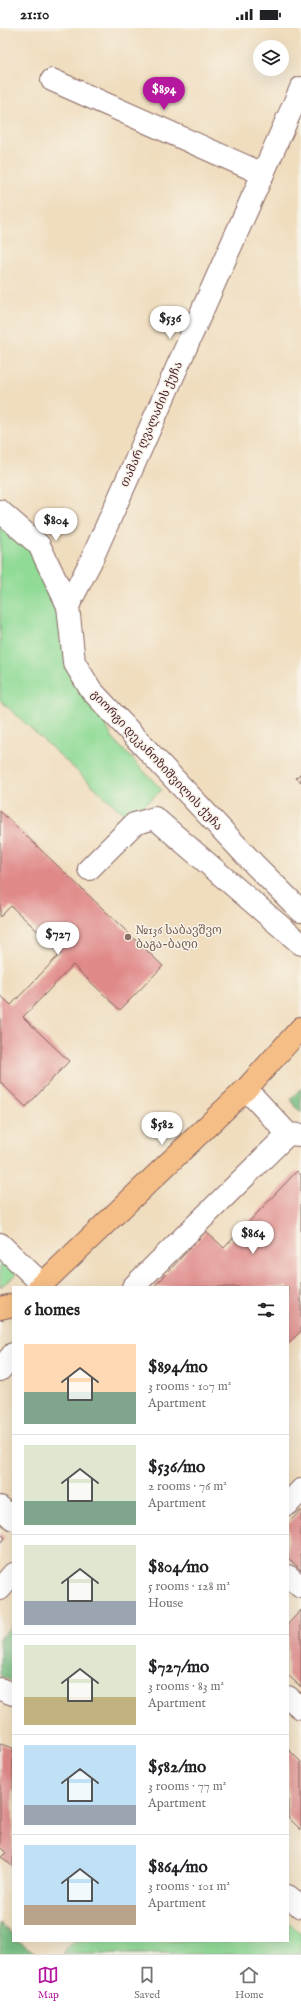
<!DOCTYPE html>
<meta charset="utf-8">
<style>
body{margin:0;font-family:"IM FELL English","Noto Serif Georgian",serif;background:#f6f6f6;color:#202124;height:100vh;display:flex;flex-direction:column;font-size:15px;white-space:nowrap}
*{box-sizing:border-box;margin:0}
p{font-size:13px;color:#757577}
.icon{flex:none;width:22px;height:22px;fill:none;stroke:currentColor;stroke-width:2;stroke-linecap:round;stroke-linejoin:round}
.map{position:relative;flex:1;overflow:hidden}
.drawer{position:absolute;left:12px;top:1258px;width:277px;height:656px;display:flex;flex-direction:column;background:#fff;border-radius:0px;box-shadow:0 4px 16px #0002}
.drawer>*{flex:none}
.buttons{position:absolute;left:253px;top:12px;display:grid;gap:8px}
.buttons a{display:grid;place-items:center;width:36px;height:36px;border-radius:50%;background:#fff;box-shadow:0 4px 16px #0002;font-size:20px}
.price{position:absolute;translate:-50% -34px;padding:0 9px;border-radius:14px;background:#fff;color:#222;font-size:13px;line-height:26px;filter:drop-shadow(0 1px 2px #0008)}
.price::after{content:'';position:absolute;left:50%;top:24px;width:12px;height:9px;margin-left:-6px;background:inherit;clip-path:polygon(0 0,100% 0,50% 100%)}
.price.current{background:#b5179e;color:#fff}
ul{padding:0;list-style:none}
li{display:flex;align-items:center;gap:12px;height:100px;padding:0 12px}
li+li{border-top:1px solid #e0e0e0}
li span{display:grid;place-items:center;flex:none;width:112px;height:80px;border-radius:0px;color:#555}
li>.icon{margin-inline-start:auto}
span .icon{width:48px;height:48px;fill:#fffc;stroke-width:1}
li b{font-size:17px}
h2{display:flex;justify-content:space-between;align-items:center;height:48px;padding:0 12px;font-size:17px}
.status{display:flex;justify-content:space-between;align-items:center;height:28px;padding:0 20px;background:#fff;direction:ltr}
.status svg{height:11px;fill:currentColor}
.tabs{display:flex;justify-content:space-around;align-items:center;height:56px;border-top:1px solid #e0e0e0;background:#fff;font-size:11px;color:#757577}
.tabs a{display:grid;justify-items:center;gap:2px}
.tabs .current{color:#b5179e}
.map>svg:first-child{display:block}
</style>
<div class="status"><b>21:10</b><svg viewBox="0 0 49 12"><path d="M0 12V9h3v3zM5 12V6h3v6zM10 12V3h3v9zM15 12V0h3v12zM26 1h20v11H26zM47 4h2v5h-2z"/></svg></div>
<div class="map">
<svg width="301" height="1926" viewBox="0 0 301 1926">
<rect width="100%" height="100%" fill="#f7f3e8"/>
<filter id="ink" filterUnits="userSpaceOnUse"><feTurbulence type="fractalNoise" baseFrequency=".025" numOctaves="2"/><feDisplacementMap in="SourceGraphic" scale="8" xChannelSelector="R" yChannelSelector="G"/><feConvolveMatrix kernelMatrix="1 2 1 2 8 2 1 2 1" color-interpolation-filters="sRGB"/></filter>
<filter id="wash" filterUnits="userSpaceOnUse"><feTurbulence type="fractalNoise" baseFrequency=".012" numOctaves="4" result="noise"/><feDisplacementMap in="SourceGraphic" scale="16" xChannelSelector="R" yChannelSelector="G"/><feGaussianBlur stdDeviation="0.9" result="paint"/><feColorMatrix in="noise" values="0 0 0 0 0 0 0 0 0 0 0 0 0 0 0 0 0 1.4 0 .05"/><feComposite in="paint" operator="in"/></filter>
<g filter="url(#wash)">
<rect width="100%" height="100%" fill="#f0ddbe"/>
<g fill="#91db97" stroke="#6e7d61">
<path d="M0,488L36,520L63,577L69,635L114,712L162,762L128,790L0,672Z"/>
<path d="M0,1231L17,1246L0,1259Z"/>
<path d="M288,1894L301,1906V1926H63L74,1913H288Z"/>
</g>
<g fill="#74bb80" stroke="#5f6d56">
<path d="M301,1060V1085L296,1080L291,1071Z"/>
<path d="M13,1596V1654L0,1648V1610Z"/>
<path d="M0,1895L13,1907V1913H19L37,1926H0Z"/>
</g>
<g id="blocks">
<g fill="#e08989">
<path d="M301,745V754L296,750Z"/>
<path d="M0,783L163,938L120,982L73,937L23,989L69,1033L26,1079L0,1054V967L11,977L61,925L11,878L0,889Z"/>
<path d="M297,1143L301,1147V1303L288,1316V1259H154L206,1203L224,1220Z"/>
<path d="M301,1482V1542L288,1530V1496Z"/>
<path d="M0,1505L5,1510L0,1515Z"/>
<path d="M301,1582V1659L288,1647V1596Z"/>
<path d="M0,1716L13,1720V1839L2,1829L6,1825L0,1819Z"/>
<path d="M288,1721L301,1734V1802L288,1789Z"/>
</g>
</g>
</g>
<g filter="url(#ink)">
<use href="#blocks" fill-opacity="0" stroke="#84625e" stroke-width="1"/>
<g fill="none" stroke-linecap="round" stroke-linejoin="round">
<g stroke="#84625e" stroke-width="24">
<g id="minor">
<path d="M52,52L263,146"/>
<path d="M0,483L39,517L68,578L74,634L91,662L254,836L301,883"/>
<path d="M68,578L91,533L301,60"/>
<path d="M89,841L134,796L155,790L301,916"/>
<path d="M246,1061L288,1106L301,1107"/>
<path d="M0,1216L42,1256"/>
<path d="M133,1259L288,1106"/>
<path d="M0,1342L13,1326"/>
<path d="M288,1476L301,1462"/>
<path d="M0,1479L13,1491"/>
<path d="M288,1548L301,1559"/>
<path d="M0,1561L13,1546"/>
<path d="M0,1661L13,1666"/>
<path d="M288,1669L301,1680"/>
<path d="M288,1868L301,1879"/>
</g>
</g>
<g stroke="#84625e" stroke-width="24">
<g id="major">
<path d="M39,1259L246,1061L301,1000"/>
<path d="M0,1280L13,1277"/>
</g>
</g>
<use href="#minor" stroke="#fff" stroke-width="22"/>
<use href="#major" stroke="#f6be87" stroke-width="22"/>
</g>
</g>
<circle fill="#8d6e63" stroke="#f7f3e8" stroke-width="1.5" cx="128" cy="909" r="4"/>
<g text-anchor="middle" stroke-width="3" stroke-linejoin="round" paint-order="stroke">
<g font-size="12" fill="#4a1f2b" stroke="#f7f3e8">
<text transform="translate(151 396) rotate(-66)" y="4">თამარ ღვალაძის ქუჩა</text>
<text transform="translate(157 732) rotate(47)" y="4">გიორგი დეკანოზიშვილის ქუჩა</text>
</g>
<g font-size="12" fill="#785e54" stroke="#f7f3e8" text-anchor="start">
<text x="136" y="906">№136 საბავშვო<tspan x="136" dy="14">ბაგა-ბაღი</tspan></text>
</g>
</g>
</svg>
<div class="buttons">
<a><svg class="icon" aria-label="layers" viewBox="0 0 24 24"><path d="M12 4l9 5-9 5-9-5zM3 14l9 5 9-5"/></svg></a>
</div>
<b class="price current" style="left:164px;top:83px">$894</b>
<b class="price" style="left:170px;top:312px">$536</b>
<b class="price" style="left:56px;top:514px">$804</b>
<b class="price" style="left:58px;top:928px">$727</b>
<b class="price" style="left:162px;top:1118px">$582</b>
<b class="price" style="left:253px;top:1227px">$864</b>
<section class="drawer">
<h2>6 homes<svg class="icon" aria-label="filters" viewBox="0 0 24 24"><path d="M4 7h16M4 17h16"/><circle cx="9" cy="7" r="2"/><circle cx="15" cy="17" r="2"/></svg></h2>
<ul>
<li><span style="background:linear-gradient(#ffd9b3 60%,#7fa58c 0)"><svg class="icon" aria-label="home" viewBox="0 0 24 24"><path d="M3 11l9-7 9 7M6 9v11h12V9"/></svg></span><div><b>$894/mo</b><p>3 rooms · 107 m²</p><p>Apartment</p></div></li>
<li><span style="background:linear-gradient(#dfe7d0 70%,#7fa58c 0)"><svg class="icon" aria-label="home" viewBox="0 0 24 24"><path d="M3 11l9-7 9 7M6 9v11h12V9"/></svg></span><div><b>$536/mo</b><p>2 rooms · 76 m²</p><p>Apartment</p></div></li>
<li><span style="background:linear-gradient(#dfe7d0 70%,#9aa5b1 0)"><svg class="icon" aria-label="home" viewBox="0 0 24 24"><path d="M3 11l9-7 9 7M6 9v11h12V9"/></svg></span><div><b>$804/mo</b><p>5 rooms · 128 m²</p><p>House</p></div></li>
<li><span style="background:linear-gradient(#dfe7d0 65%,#c2b280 0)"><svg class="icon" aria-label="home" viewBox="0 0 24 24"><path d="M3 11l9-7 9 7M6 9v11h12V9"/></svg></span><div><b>$727/mo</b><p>3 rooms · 83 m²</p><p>Apartment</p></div></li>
<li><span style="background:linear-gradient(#bfe0f5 75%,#9aa5b1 0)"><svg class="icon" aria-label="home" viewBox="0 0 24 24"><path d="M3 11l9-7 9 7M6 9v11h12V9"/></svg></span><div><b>$582/mo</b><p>3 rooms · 77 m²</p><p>Apartment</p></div></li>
<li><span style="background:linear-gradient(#bfe0f5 75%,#b9a48a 0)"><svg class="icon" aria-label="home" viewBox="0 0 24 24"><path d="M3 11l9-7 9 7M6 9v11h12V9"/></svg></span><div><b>$864/mo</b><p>3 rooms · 101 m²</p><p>Apartment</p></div></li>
</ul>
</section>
</div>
<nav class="tabs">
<a class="current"><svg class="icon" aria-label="map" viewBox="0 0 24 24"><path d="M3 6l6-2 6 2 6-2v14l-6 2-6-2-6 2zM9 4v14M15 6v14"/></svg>Map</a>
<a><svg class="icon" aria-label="saved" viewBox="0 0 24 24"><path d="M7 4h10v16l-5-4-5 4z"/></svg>Saved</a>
<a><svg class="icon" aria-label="home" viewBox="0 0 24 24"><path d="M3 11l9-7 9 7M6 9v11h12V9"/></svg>Home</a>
</nav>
